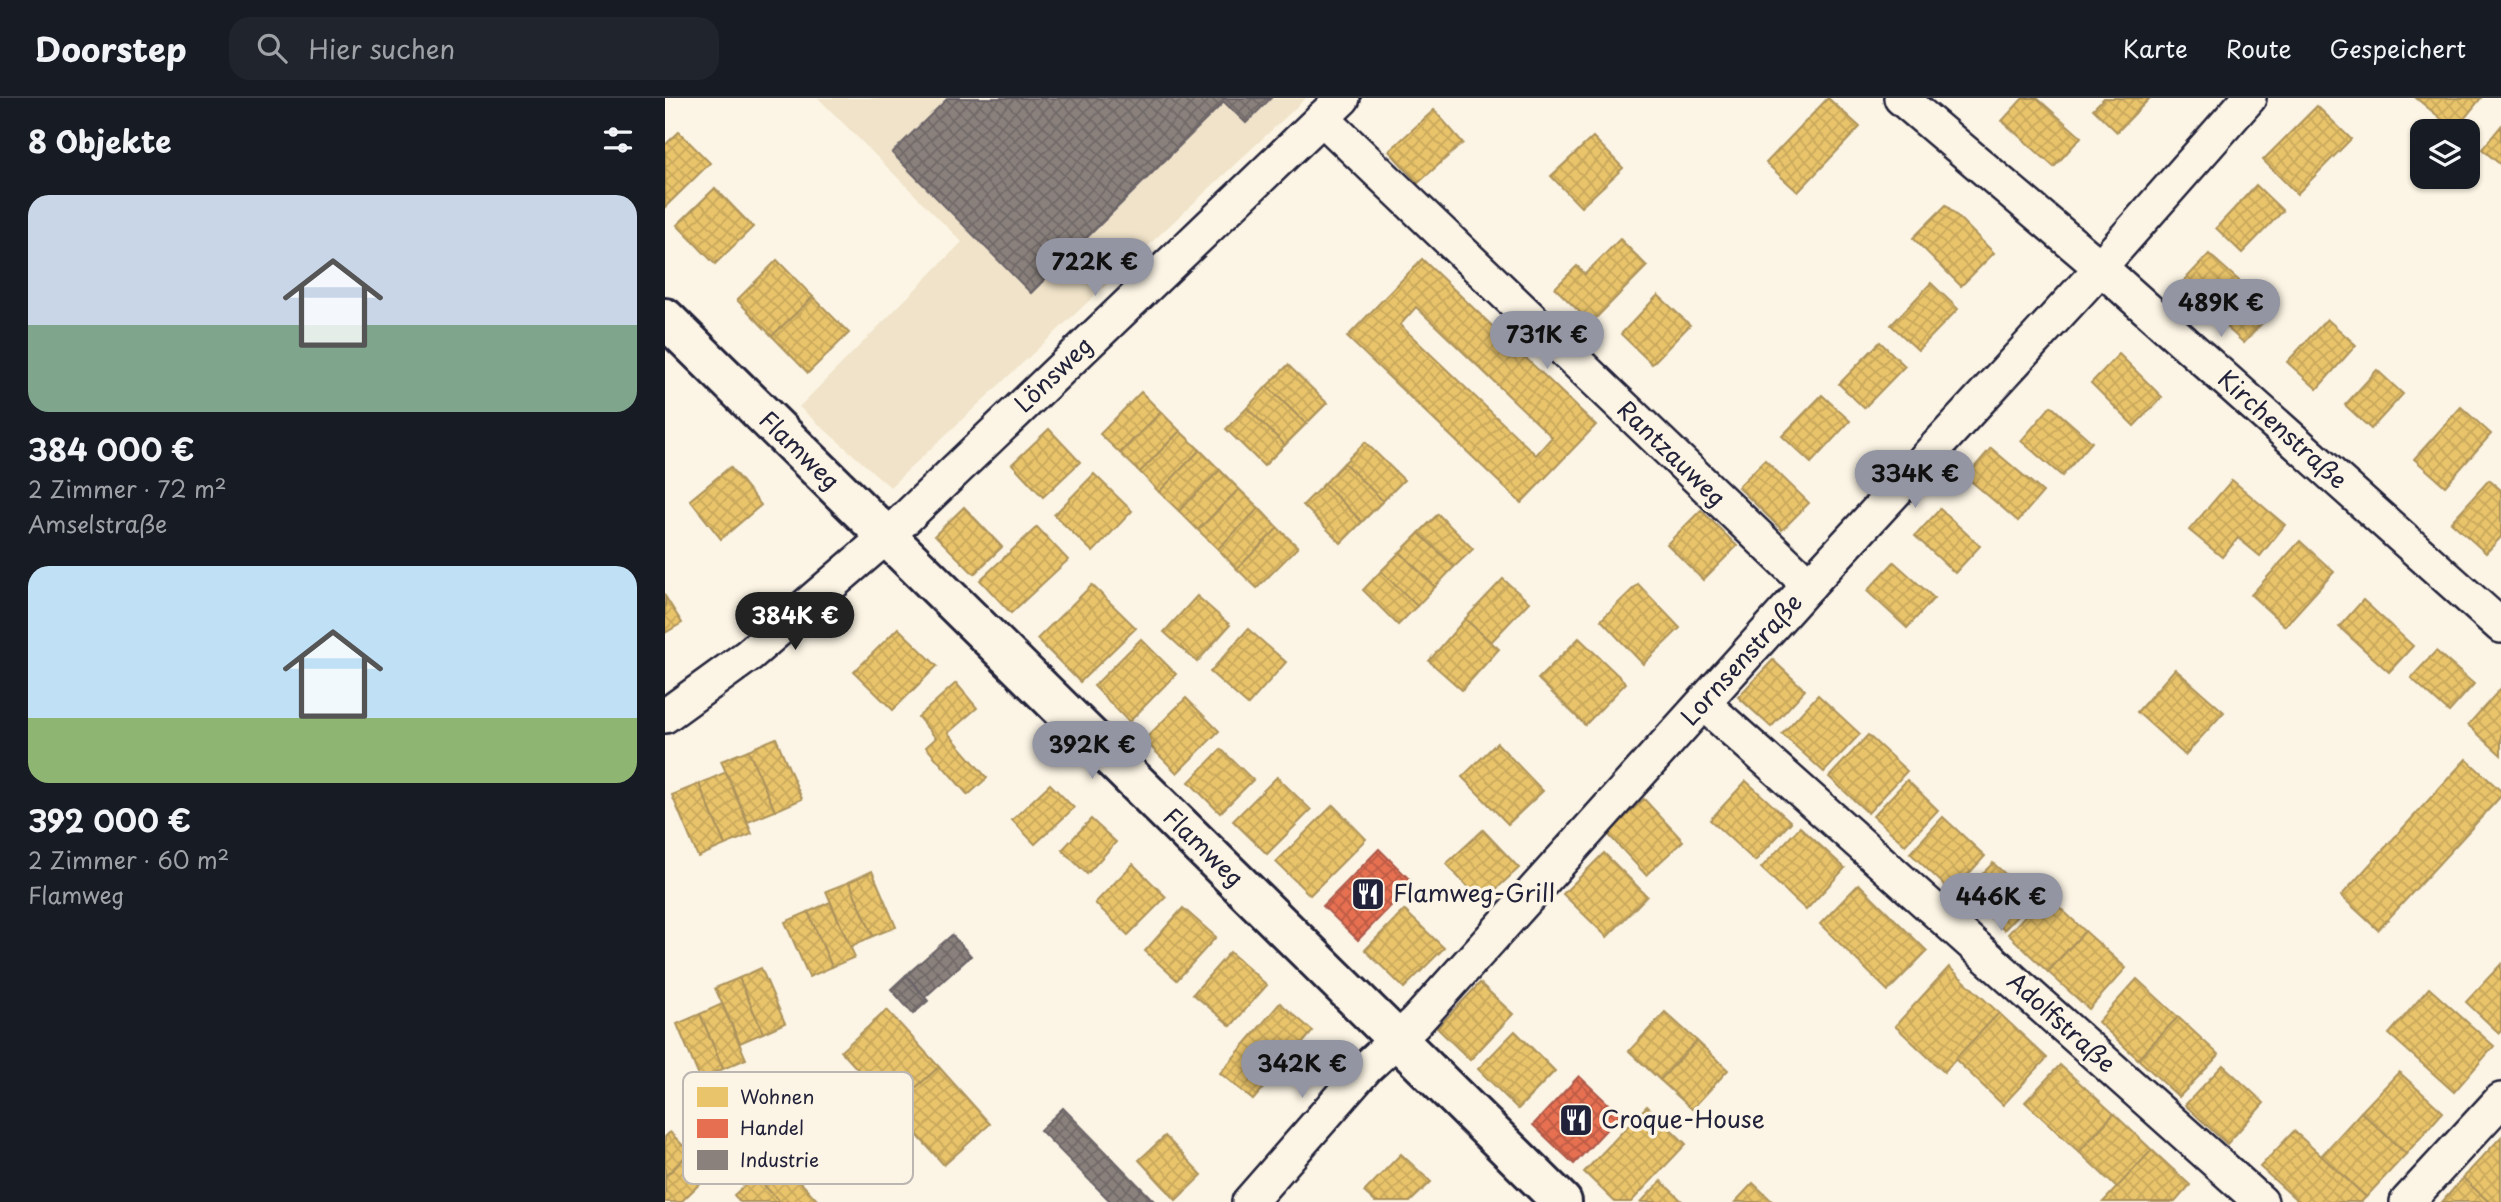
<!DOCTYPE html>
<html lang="de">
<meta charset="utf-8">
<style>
body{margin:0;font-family:"Playpen Sans",sans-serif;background:#20242c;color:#f1f3f6;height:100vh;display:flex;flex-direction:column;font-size:26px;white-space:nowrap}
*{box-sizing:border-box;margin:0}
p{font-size:23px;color:#9ea1a6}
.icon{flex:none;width:38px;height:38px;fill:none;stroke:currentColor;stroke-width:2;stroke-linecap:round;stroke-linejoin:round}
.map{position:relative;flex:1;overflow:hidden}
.sheet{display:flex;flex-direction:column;background:#171b24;width:665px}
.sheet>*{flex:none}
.tools{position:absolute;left:1745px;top:21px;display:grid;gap:14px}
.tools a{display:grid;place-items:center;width:70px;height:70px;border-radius:14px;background:#171b24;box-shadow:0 2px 5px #0004;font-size:35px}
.price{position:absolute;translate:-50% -60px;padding:0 16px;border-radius:24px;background:#9495a2;color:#111;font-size:23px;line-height:46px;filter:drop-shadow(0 2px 4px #0008)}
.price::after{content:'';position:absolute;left:50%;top:42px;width:21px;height:16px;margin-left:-10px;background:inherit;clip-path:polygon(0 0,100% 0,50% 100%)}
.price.on{background:#222;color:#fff}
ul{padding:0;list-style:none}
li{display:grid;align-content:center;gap:14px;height:371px;padding:0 28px}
li span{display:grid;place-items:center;height:217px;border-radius:21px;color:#555}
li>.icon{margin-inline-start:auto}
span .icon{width:126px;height:126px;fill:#fffc;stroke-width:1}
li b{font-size:30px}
h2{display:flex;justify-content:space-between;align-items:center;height:84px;padding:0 28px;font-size:30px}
header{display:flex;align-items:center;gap:42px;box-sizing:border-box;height:98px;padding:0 35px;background:#171b24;border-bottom:2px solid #363941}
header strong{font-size:33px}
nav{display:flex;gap:38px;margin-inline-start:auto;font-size:24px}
.search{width:490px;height:63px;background:#20242c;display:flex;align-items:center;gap:18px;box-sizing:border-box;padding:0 24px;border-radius:21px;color:#9ea1a6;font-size:26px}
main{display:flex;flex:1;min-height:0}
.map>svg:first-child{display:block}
</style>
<header>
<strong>Doorstep</strong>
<div class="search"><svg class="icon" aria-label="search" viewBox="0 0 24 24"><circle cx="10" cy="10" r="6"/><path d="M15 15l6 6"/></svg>Hier suchen</div>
<nav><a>Karte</a><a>Route</a><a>Gespeichert</a></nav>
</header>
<main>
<section class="sheet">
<h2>8 Objekte<svg class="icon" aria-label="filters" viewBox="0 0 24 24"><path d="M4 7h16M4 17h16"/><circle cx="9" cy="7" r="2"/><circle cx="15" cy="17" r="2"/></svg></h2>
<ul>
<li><span style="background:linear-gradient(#c9d6e8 60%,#7fa58c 0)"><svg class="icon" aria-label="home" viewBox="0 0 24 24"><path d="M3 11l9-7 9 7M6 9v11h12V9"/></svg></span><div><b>384 000 €</b><p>2 Zimmer · 72 m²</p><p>Amselstraße</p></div></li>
<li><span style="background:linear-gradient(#bfe0f5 70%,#8fb573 0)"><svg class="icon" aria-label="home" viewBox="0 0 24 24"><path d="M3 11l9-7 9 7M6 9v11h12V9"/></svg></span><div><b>392 000 €</b><p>2 Zimmer · 60 m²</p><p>Flamweg</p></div></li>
</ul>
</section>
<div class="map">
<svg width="1836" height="1104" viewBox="0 0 1836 1104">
<defs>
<pattern id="homes-cross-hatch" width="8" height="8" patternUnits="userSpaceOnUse" patternTransform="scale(1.75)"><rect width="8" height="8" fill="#e9c46a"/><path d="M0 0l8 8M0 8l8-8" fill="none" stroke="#c8a85d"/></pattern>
<pattern id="shops-cross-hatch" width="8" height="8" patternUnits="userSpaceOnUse" patternTransform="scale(1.75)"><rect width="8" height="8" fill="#e76f51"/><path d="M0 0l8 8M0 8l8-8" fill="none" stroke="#bb5b44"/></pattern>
<pattern id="industry-cross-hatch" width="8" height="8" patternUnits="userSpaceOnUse" patternTransform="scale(1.75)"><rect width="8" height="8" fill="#8a817c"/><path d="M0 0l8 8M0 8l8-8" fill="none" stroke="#706967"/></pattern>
</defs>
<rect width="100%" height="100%" fill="#fcf5e5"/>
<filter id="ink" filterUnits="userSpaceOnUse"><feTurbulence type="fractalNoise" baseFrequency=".0143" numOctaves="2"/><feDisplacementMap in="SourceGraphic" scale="14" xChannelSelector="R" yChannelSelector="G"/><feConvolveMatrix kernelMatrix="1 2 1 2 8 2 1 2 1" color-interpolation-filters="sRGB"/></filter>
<g filter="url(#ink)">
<path fill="#f0e3c9" d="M153,0H641L225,389L134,309L297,144Z"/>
<g fill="url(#homes-cross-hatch)" stroke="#ad935c" stroke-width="2" fill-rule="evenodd">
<path d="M1163,0L1195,29L1133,94L1101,65Z"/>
<path d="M1358,0H1372L1416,39L1389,69L1337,23Z"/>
<path d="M1439,0H1485L1452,34L1428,11Z"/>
<path d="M1751,0H1816L1790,32Z"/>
<path d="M1652,8L1686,41L1632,96L1598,62Z"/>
<path d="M769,12L798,45L753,85L724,53Z"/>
<path d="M1836,28V67L1817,51Z"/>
<path d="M14,34L45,65L0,109V47Z"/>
<path d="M928,39L958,70L916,109L886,78Z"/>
<path d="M1591,87L1618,113L1577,155L1551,130Z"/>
<path d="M50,90L88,129L50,166L12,127Z"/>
<path d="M1281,107L1329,155L1296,188L1248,140Z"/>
<path d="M955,141L982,168L926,225L890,190L912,168L920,176Z"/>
<path d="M1544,156L1608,213L1579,245L1515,187Z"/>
<path d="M757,161L931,327L856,405L682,239ZM751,209L887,339L871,357L735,227Z"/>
<path d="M112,162L148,199L107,238L72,202Z"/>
<path d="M1266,185L1293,211L1253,252L1226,227Z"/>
<path d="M993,197L1025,227L987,266L956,236Z"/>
<path d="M148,199L184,235L143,275L107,238Z"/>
<path d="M1662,221L1691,247L1652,291L1622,264Z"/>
<path d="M1215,244L1240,268L1199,310L1174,286Z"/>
<path d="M1454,256L1497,299L1469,328L1426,285Z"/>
<path d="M623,267L662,305L641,326L602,288Z"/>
<path d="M1712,272L1738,296L1706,331L1680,307Z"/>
<path d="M602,288L641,326L620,347L582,310Z"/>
<path d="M476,294L496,314L455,355L435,336Z"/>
<path d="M1157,297L1185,323L1146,365L1117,338Z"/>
<path d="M1386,308L1427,344L1397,378L1356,343Z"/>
<path d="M1796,309L1826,336L1780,388L1749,361Z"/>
<path d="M582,310L620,347L599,368L561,331Z"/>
<path d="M496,314L515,333L475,374L455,355Z"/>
<path d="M384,331L415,364L378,399L347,366Z"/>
<path d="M515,333L535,352L494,394L475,374Z"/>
<path d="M700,344L739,382L718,403L679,365Z"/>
<path d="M1326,350L1378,394L1353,423L1301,379Z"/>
<path d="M535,352L555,372L514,413L494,394Z"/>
<path d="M1100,362L1144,405L1117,432L1073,389Z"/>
<path d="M679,365L718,403L697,424L659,386Z"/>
<path d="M65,369L96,407L56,441L25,402Z"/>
<path d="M555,372L574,391L533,432L514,413Z"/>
<path d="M429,376L467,413L428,454L389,417Z"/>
<path d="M1567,382L1620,427L1595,458L1573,440L1557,459L1524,432Z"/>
<path d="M1824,382L1836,392V439L1821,455L1786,424Z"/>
<path d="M659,386L697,424L676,445L638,407Z"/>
<path d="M574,391L594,410L553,451L533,432Z"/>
<path d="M299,409L337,449L309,476L270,437Z"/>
<path d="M594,410L613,430L572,471L553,451Z"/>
<path d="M1275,411L1315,448L1290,475L1250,438Z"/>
<path d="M1036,412L1072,448L1038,482L1002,446Z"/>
<path d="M773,416L808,451L789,469L754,435Z"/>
<path d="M372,429L403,462L346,515L315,482Z"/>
<path d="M613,430L633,449L592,490L572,471Z"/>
<path d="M754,435L789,469L770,489L735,454Z"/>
<path d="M1635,443L1669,474L1620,528L1586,497Z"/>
<path d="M735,454L770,489L752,508L716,473Z"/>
<path d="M1229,464L1269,500L1242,530L1202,493Z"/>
<path d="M716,473L752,508L733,527L698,492Z"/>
<path d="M838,481L864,504L826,544L800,521Z"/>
<path d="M973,486L1015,530L978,566L936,522Z"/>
<path d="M427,487L471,530L415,584L372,541Z"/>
<path d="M0,498L17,525L0,535Z"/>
<path d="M532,498L565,527L532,564L499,534Z"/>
<path d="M1698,502L1748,548L1724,574L1674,529Z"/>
<path d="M800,521L834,551L797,592L764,563Z"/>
<path d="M233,530L272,568L228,612L189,574Z"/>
<path d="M583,531L621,564L583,607L545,574Z"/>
<path d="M914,540L961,585L920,627L873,581Z"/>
<path d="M476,541L511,576L464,624L429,588Z"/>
<path d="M1771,553L1809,586L1784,614L1746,580Z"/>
<path d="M1108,562L1140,592L1106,629L1073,599Z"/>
<path d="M1510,571L1559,614L1520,657L1472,614Z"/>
<path d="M291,585L312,610L283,635L322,680L303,697L261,649L271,640L253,619Z"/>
<path d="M1836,590V657L1803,627Z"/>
<path d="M1153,597L1195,636L1159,674L1117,636Z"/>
<path d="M521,600L554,633L512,675L479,642Z"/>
<path d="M1203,637L1242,673L1203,715L1164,679Z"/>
<path d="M111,640L137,701L110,713L83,652Z"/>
<path d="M832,645L878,693L843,726L797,679Z"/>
<path d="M556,651L588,682L555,715L524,684Z"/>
<path d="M83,652L110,713L83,724L56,663Z"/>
<path d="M1801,661L1836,693V698L1713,832L1676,798Z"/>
<path d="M61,674L87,736L60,747L34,686Z"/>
<path d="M612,679L646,712L602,756L568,723Z"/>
<path d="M1242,682L1273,712L1240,747L1208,718Z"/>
<path d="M1081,683L1126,724L1090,763L1045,722Z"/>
<path d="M34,686L60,747L33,759L7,697Z"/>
<path d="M385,686L409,710L370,746L347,722Z"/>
<path d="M979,701L1018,743L981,777L942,735Z"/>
<path d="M668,707L701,741L645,797L611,764Z"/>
<path d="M1278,719L1320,758L1287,794L1245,755Z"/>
<path d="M426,721L451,744L422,776L397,752Z"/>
<path d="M1135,729L1180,770L1141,812L1096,770Z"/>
<path d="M818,732L854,770L817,804L781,766Z"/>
<path d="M939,755L982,798L942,839L898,796Z"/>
<path d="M1328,765L1368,801L1339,832L1299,795Z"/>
<path d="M468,766L501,799L463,837L430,805Z"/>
<path d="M207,773L231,829L208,838L184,784Z"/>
<path d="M184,784L208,838L185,849L161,793Z"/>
<path d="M1194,786L1262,853L1223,893L1155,826Z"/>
<path d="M1380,796L1420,833L1383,874L1343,836Z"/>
<path d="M165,804L190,859L167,869L143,814Z"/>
<path d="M518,810L551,839L512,882L480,853Z"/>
<path d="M739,812L779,850L739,890L700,852Z"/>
<path d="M143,814L167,869L144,879L120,824Z"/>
<path d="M1420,833L1461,870L1424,911L1383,874Z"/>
<path d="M565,854L602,887L566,928L528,896Z"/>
<path d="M1836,866V933L1834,935L1801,904Z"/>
<path d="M1284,869L1334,915L1279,974L1230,928Z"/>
<path d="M96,870L120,925L98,935L74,880Z"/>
<path d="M74,880L98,935L75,945L50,890Z"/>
<path d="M1472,881L1513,919L1473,961L1433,924Z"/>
<path d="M815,885L848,916L805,962L772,930Z"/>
<path d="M1764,890L1829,948L1789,994L1724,936Z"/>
<path d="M615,905L648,933L588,1002L555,975Z"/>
<path d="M57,906L81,961L58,971L35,916Z"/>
<path d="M222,912L274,969L228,1010L176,953Z"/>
<path d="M1000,914L1032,943L995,982L964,953Z"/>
<path d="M1334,915L1382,960L1338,1007L1290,961Z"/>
<path d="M35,916L58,971L35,981L12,926Z"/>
<path d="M1513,919L1554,957L1514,999L1473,961Z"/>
<path d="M850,933L890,973L853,1011L813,971Z"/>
<path d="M1032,943L1063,972L1027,1011L995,982Z"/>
<path d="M1395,967L1449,1016L1414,1054L1360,1004Z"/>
<path d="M1558,967L1599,1005L1562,1046L1520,1007Z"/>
<path d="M274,969L325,1026L279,1067L228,1010Z"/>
<path d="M1734,974L1778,1014L1741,1056L1696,1014Z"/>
<path d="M982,1008L1021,1046L966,1104H950L919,1074Z"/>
<path d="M1696,1014L1741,1056L1701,1099L1656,1058Z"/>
<path d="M1449,1016L1487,1052L1452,1090L1414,1054Z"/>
<path d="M1629,1033L1701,1099L1696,1104H1634L1595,1069Z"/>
<path d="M5,1034L25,1055L0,1079V1039Z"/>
<path d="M500,1038L537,1077L511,1102L474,1062Z"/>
<path d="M1836,1039V1104H1824L1798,1080Z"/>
<path d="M1487,1052L1525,1087L1510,1104H1438Z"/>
<path d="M25,1055L46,1075L16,1104H0V1079Z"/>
<path d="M736,1056L766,1084L745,1104H710L699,1094Z"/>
<path d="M111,1058L154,1104H115L90,1078Z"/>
<path d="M90,1078L115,1104H75L69,1097Z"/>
<path d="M1798,1080L1824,1104H1777Z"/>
<path d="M996,1083L1018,1104H976Z"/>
<path d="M1088,1085L1108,1104H1070Z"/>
</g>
<g fill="url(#shops-cross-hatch)" stroke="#ac584a" stroke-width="2">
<path d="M714,751L748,785L693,842L658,808Z"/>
<path d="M914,978L955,1017L909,1066L868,1027Z"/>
</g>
<g fill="url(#industry-cross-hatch)" stroke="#6b6468" stroke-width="2">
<path d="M283,0H606L581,25L559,4L366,195L227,55Z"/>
<path d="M287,837L306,858L260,899L241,877Z"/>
<path d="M241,877L263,903L248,916L226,891Z"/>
<path d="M398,1010L490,1104H446L375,1032Z"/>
</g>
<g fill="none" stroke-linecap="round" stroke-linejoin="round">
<g stroke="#22223b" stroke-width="38">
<g id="street">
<path d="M1236,0L1435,169L1836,528"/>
<path d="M657,20L1144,487"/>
<path d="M1435,169L1584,0"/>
<path d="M1039,606L1596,1104"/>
<path d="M0,618L84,557L221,439L678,0"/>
<path d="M584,1104L702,969L750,925L1144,487L1423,184"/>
<path d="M1742,1104L1836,1002"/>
</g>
</g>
<g stroke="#22223b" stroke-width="44">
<path id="secondary" d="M0,220L897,1104"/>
</g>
<use href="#street" stroke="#fcf5e5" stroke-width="33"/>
<use href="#secondary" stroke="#fcf5e5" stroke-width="38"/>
</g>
</g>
<defs>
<g id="restaurant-square" transform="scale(1.75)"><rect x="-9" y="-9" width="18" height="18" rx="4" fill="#22223b" stroke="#fcf5e5"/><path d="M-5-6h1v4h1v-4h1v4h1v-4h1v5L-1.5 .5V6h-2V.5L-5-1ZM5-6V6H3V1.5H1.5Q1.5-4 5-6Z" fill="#fff"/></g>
</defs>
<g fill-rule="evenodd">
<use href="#restaurant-square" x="703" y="796"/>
<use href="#restaurant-square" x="911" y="1022"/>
</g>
<g text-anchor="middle" stroke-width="7" stroke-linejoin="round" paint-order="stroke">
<g font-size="24" fill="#22223b" stroke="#fcf5e5">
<text transform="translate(389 277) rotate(-44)" y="8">Lönsweg</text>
<text transform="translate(1617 332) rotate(42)" y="8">Kirchenstraße</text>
<text transform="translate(134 353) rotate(44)" y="8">Flamweg</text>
<text transform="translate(1006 356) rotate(44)" y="8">Rantzauweg</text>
<text transform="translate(1077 562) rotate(-48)" y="8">Lornsenstraße</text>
<text transform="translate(538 750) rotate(44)" y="8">Flamweg</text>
<text transform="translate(1396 925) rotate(42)" y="8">Adolfstraße</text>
</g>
<g font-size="24" fill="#22223b" stroke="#fcf5e5" text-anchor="start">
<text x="728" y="804">Flamweg-Grill</text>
<text x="936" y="1030">Croque-House</text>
</g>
</g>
<rect x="18" y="974" width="230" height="112" rx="10" fill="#fcf5e5" stroke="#bbb6b2" stroke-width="2"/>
<rect x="32" y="989" width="31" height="20" fill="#e9c46a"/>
<rect x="32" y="1021" width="31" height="19" fill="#e76f51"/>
<rect x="32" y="1052" width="31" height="20" fill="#8a817c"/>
<g font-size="19" fill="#22223b">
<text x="75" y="1006">Wohnen</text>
<text x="75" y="1037">Handel</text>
<text x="75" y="1069">Industrie</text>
</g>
</svg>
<div class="tools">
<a><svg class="icon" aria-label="layers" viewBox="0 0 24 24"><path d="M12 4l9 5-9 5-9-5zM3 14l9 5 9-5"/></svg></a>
</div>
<b class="price" style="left:430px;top:200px">722K €</b>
<b class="price" style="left:1556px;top:241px">489K €</b>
<b class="price" style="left:882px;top:273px">731K €</b>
<b class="price" style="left:1250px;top:412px">334K €</b>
<b class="price on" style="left:130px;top:554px">384K €</b>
<b class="price" style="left:427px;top:683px">392K €</b>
<b class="price" style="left:1336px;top:835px">446K €</b>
<b class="price" style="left:637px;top:1002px">342K €</b>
</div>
</main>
